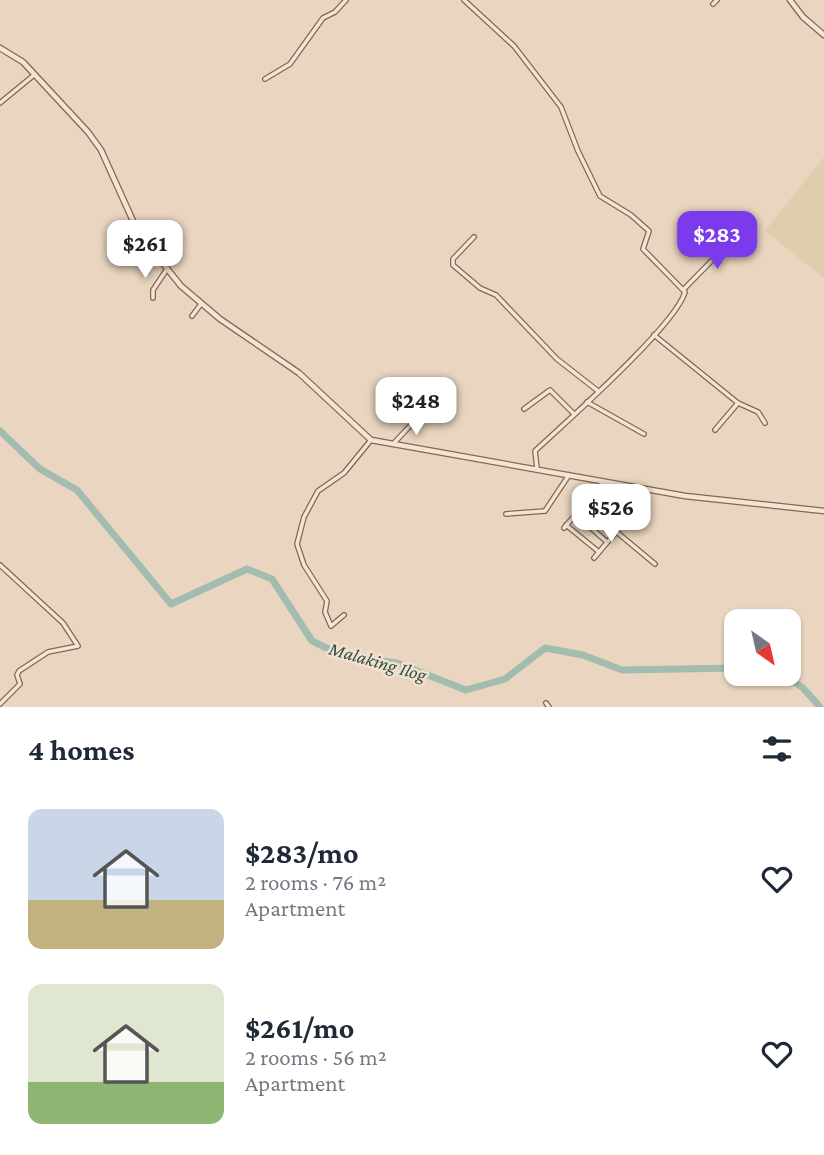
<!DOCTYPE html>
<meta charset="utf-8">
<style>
body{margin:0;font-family:"Crimson Pro",serif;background:#f2f2f3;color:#1f2937;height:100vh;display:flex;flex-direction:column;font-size:26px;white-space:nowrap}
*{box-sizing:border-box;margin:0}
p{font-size:23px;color:#747a83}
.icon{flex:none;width:38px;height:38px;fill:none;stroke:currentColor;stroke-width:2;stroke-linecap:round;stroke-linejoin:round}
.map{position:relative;height:707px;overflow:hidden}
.sheet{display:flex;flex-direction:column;background:#fff;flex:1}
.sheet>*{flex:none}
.needle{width:46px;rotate:146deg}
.tools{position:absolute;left:724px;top:609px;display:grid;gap:14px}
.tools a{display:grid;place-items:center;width:77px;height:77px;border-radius:14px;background:#fff;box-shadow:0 2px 5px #0004;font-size:35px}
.price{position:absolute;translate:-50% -60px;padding:0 16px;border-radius:14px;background:#fff;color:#222;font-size:23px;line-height:46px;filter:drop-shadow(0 2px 4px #0008)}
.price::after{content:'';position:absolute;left:50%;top:42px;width:21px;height:16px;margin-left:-10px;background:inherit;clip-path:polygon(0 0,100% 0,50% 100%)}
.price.current{background:#7c3aed;color:#fff}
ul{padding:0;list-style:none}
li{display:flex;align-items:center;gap:21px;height:175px;padding:0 28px}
li span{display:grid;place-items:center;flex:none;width:196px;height:140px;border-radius:14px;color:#555}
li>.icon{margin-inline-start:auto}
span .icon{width:84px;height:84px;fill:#fffc;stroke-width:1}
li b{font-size:30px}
h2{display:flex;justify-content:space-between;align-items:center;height:84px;padding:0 28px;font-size:30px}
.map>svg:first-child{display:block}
</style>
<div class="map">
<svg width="824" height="707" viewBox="0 0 824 707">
<rect width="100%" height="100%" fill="#ead6c0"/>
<path fill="#deceae" d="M824,157V278L765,231Z"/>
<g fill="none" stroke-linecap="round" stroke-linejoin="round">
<g stroke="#a2bcb0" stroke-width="7">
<path d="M0,431L40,469L77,490L171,604L247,569L272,579L312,641L335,652L354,657L397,663L466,690L505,679L545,648L583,655L622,670L737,668"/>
<path d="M783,674L803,688L820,707"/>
</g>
<g stroke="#816759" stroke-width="6">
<g id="minor">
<path d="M464,0L514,46L561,107L578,151L600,196L631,215L649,231L643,249L685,292C676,325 566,422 535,451L537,468"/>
<path d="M713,4L717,0"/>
<path d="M265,79L290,64L323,18L335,12L346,0"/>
<path d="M0,103L34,75"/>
<path d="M474,237L453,259V265L480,288L496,295L557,359L598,391"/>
<path d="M134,255L133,247L142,239"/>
<path d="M139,263L155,256"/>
<path d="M684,289L733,239"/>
<path d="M153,298V290L167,269"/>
<path d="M192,316L201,304"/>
<path d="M654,335L738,403L758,412L765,423"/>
<path d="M587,402L644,434"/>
<path d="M524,409L550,390L574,414"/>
<path d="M715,430L738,403"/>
<path d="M394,443L422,413"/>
<path d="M583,504L655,564"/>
<path d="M506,514L545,511L569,475"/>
<path d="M575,514L607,542"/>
<path d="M566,525L599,552"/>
<path d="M564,528L603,482"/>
<path d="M594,558L616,532"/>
<path d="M0,565L63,623L78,646L48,652L19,671L17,675L20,684L0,704"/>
<path d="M344,615L331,626L325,612L327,601L304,565L297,544L304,517L318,491L344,473L371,440"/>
<path d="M546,703L549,707"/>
</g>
</g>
<g stroke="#816759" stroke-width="7">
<g id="tertiary">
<path d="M790,0L803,17L824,35"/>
<path d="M0,48L23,62L88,132L101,150L138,232L181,286L220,319L299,373L371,440L685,496L824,511"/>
</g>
</g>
<use href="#minor" stroke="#f5e4d2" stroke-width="3.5"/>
<use href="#tertiary" stroke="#f5e4d2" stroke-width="4.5"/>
</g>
<g text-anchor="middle" stroke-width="5" stroke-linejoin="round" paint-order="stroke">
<g font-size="19" font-style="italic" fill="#2d5048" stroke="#f2e1cf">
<text transform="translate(378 661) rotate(16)" y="7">Malaking Ilog</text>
</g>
</g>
</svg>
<div class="tools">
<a><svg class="needle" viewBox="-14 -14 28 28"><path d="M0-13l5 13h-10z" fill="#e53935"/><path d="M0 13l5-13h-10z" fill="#747a83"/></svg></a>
</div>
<b class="price current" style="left:717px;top:271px">$283</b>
<b class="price" style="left:145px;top:280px">$261</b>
<b class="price" style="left:416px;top:437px">$248</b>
<b class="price" style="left:611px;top:544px">$526</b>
</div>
<section class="sheet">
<h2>4 homes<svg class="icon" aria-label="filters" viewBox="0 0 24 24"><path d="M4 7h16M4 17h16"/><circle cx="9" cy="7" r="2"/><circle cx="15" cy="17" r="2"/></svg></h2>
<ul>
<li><span style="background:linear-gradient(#c9d6e8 65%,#c2b280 0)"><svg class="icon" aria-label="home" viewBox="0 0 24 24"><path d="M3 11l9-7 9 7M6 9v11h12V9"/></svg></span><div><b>$283/mo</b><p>2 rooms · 76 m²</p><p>Apartment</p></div><svg class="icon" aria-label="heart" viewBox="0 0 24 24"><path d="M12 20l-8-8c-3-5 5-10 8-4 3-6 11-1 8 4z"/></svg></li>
<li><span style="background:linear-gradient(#dfe7d0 70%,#8fb573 0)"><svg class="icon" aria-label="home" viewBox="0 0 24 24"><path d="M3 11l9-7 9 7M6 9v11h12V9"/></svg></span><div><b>$261/mo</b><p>2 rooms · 56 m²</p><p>Apartment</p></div><svg class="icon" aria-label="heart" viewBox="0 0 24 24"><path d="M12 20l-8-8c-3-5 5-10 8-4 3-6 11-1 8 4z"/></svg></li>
</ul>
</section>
